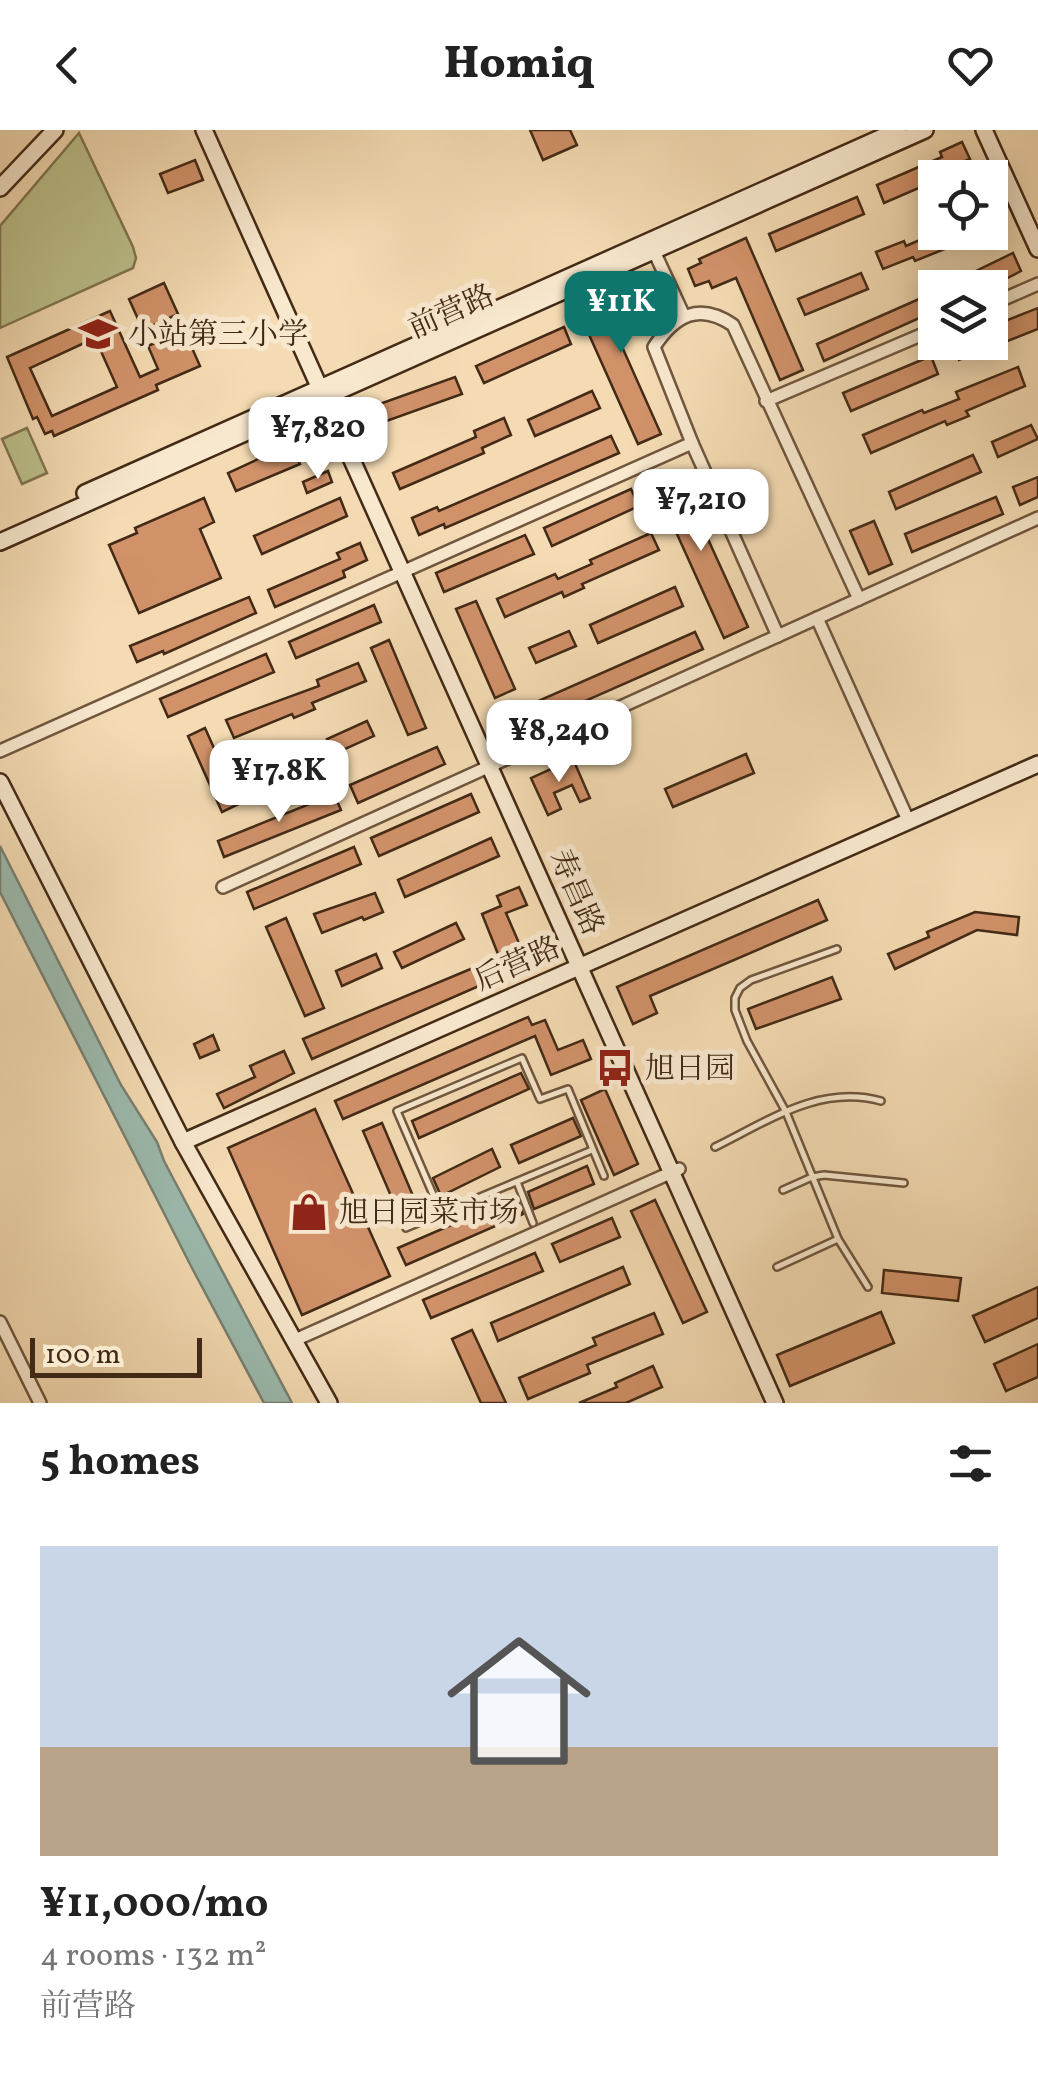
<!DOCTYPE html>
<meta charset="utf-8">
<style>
body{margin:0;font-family:Vollkorn,"Noto Serif SC",serif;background:#f2f2f2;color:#222;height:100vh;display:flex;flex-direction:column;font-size:38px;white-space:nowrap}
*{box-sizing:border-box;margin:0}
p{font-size:32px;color:#767676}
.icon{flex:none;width:55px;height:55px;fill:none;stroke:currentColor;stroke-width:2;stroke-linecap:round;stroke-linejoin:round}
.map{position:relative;height:1273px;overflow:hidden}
.details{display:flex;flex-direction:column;background:#fff;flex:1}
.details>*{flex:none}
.tools{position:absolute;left:918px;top:30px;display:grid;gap:20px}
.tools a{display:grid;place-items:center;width:90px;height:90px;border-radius:0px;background:#fff;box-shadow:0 5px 25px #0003;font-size:50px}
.scale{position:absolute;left:30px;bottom:25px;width:172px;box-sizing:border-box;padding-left:10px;border:5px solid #432a16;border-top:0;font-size:28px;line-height:35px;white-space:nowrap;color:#432a16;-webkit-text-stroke:8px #f8e8ce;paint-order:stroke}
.price{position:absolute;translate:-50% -85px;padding:0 22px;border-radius:20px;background:#fff;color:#222;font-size:32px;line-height:65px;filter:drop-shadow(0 2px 5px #0008)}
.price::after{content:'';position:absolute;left:50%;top:60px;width:30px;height:22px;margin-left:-15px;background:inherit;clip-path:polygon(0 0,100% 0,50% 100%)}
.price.current{background:#0f766e;color:#fff}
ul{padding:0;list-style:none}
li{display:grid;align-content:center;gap:20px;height:530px;padding:0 40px}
li span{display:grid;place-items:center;height:310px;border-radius:0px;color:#555}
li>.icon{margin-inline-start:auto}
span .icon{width:180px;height:180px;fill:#fffc;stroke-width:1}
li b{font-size:42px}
h2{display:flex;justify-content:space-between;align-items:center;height:120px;padding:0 40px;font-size:42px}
header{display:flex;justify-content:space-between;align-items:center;height:130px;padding:0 40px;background:#fff;font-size:45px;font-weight:800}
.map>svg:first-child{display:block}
</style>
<header><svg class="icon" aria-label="back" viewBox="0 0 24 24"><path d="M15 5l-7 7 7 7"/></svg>Homiq<svg class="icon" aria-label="heart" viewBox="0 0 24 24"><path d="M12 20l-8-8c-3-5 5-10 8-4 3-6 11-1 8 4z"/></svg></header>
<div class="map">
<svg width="1038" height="1273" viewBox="0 0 1038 1273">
<rect width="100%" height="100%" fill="#f4dbb3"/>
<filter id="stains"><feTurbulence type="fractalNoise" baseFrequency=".002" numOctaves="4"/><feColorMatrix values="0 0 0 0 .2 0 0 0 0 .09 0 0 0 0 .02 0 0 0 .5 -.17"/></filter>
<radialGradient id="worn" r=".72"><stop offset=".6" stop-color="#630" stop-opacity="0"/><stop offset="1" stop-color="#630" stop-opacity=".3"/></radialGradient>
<g fill="#bcc08c" stroke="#807551" stroke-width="2.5">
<path d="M79,3L133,117L136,128L133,138L0,198V96Z"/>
<path d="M27,298L47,343L22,354L2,309Z"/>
</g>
<path fill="#9cbbaf" stroke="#788172" stroke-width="2.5" d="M0,716L121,955L157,1012L164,1031L292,1273H264L193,1140L0,762Z"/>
<g fill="#d1926a" stroke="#432a16" stroke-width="2.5" fill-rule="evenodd">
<path d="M530,0H570L577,15L543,30Z"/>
<path d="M962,12L970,29L948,38L951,44L935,48V51L884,73L877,55L942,27L940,22Z"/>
<path d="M195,30L203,50L168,63L160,44Z"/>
<path d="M857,67L864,84L776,121L769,104Z"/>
<path d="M938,102L984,103L915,131L913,127L883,139L876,122L904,111L906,116Z"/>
<path d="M746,108L803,240L780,250L736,148L712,158L709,151L695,156L688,139L701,133L699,129Z"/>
<path d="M1013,123L1021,141L996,154L988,158H941Z"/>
<path d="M861,143L868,159L805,185L798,169Z"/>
<path d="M164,153L178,184L143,200L129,169Z"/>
<path d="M644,159L651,177L635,184L638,191L615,201L661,304L638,314L578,180L625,160L627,167Z"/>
<path d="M935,162V181L824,231L817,214Z"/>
<path d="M1038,178V199L959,230L952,212H990V197Z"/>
<path d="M110,181L140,247L158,239L148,216L184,200L200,236L156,255L158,260L54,306L52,301L45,304L37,287L33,289L7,227ZM95,208L117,257L52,286L30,238Z"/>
<path d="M564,197L571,214L484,253L476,236Z"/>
<path d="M931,226L938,244L851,281L843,263Z"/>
<path d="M1018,237L1025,256L966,281L969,286L947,295L945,291L871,323L863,305L922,280L924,283L959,269L956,262Z"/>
<path d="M455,247L462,264L367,298L360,281Z"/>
<path d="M592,261L600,278L535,306L528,290Z"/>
<path d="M504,288L511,305L482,318L484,323L400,359L393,343L476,307L474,301Z"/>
<path d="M1031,295L1038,309L998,327L992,312Z"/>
<path d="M310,305L318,322L298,330L300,334L236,361L228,343Z"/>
<path d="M611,306L619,323L445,398L444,394L419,405L412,388L437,377L439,381Z"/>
<path d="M973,325L981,342L896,379L889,362Z"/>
<path d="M328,341L332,352L307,363L303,352Z"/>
<path d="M677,341L748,497L724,508L653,351Z"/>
<path d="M1038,347V367L1020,375L1013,357Z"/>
<path d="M631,359L639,376L552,416L544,398Z"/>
<path d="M996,367L1003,384L912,422L905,404Z"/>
<path d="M204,368L214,392L200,399L221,448L139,483L109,415L137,403L135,398Z"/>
<path d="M340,368L347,386L262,424L254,406Z"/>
<path d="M874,391L892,434L869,444L850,401Z"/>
<path d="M651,403L659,420L582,454L584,458L564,467L562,462L505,487L497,469L555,444L558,449L592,434L590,430Z"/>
<path d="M525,405L534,424L444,462L436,443Z"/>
<path d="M360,413L367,430L343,441L345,447L275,477L268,460L340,429L337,423Z"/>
<path d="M675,457L683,476L598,513L590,495Z"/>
<path d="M249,467L256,483L164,524L163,521L137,532L130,516Z"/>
<path d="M476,471L515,559L495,568L456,479Z"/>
<path d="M374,475L381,492L296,528L289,512Z"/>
<path d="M569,501L576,516L536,533L529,518Z"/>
<path d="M695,502L703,519L508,605L500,588Z"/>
<path d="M389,510L426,598L408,605L371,518Z"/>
<path d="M266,524L274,542L168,587L160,569Z"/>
<path d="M358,533L366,551L312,573L315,579L294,588L292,584L234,608L226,590L319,556L317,550Z"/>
<path d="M367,591L374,606L318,631L321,637L257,662L251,647L330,615L327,609Z"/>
<path d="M205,598L239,674L222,682L188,606Z"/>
<path d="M437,617L445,634L358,673L350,655Z"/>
<path d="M746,624L754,643L673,677L665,659Z"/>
<path d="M573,629L590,668L580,672L572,655L554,663L561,679L548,685L531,648Z"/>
<path d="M334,664L341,680L224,727L218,711Z"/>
<path d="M471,664L479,682L379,726L371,708Z"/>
<path d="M491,708L499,726L405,767L398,750Z"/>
<path d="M354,717L361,734L254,779L247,762Z"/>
<path d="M519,757L527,775L506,783L522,820L500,829L482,784L501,776L497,766Z"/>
<path d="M375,763L383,782L364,790L362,787L322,803L314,784Z"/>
<path d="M818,770L827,790L650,866L657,883L633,894L617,857Z"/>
<path d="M975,782L1019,787L1017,805L977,800L895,839L888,824L929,807L927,802Z"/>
<path d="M286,788L324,878L305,886L266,797Z"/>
<path d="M456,793L464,809L402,838L394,822Z"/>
<path d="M376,824L382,838L342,856L336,841Z"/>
<path d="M497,828L504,845L312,929L303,909Z"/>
<path d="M832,847L841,869L756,899L748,879Z"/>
<path d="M528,887L532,895L545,890L558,920L583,910L591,929L551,945L535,906L343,989L335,971Z"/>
<path d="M213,905L219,920L200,928L194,914Z"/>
<path d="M284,921L294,943L224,978L217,964L255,947L250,936Z"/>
<path d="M521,943L529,959L419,1008L412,991Z"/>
<path d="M605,959L638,1034L614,1045L581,970Z"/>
<path d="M315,979L390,1146L302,1185L228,1018Z"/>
<path d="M573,988L581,1006L519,1033L511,1015Z"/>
<path d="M382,993L419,1080L400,1087L363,1001Z"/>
<path d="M492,1019L500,1037L441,1066L433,1048Z"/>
<path d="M587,1036L594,1054L534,1079L528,1062Z"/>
<path d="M516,1067L523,1084L406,1135L398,1118Z"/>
<path d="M655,1070L707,1182L683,1193L631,1081Z"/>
<path d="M612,1088L620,1107L560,1132L552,1114Z"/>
<path d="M535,1123L543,1141L431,1188L423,1170Z"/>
<path d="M623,1137L630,1154L498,1211L491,1193Z"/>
<path d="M884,1140L961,1148L958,1171L882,1163Z"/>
<path d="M1038,1157V1188L985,1212L973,1186Z"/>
<path d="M881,1182L894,1213L790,1256L777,1225Z"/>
<path d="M654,1183L663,1204L587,1235L590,1243L528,1269L519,1248L596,1215L593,1208Z"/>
<path d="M472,1200L506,1273H481L452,1209Z"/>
<path d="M1038,1214V1247L1006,1261L994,1234Z"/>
<path d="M653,1236L662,1257L626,1273H579L617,1257L615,1253Z"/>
</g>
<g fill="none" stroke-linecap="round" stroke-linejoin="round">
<g stroke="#6f563d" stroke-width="10">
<g id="lane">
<path d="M837,819L751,850L740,858L735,868V880L747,911L786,982L838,1109L868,1157"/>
<path d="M715,1017C768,991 820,954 881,971"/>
<path d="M517,1052L533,1093"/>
<path d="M783,1060L812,1047L824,1045L904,1053"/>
<path d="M441,1083L397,981L522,928L540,969L568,959L604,1046"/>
<path d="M406,1098L592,1020"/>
<path d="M777,1137L838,1109"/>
</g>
</g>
<g stroke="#6f563d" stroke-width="16">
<g id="street">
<path d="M652,117L684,186"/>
<path d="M990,175L1038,154"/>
<path d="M766,271L935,199"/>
<path d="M817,488L908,690"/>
<path d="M778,506L692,313L654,217C675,185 699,172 733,195L859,469"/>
<path d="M0,621L692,313"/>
<path d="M223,757L1038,388"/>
<path d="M0,1192L40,1273"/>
<path d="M295,1210L679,1039"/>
</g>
</g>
<g stroke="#432a16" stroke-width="20">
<g id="secondary">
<path d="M204,0L775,1273"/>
<path d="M984,0L1038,119"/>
<path d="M0,58L55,0"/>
<path d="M85,363L898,0"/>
<path d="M0,412L925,0"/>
<path d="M0,652L183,1012L329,1273"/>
<path d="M183,1012L1038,634"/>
</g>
</g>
<use href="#lane" stroke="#f8e8ce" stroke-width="5"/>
<use href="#street" stroke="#f8e8ce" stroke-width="11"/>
<use href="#secondary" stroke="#f8e8ce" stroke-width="15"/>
</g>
<defs>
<g id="school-bare" transform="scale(3)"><path d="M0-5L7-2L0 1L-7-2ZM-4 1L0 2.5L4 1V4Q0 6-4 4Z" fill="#8f2418" stroke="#f8e8ce" stroke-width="2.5" paint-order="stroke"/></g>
<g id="bus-bare" transform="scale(3)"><path d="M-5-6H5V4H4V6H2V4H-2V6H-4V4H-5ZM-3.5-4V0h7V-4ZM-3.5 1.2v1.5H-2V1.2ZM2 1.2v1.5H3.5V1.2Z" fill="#8f2418" stroke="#f8e8ce" stroke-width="2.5" paint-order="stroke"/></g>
<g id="shop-bare" transform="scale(3)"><path d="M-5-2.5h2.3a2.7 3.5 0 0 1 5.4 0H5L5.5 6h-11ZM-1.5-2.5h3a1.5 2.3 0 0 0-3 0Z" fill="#8f2418" stroke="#f8e8ce" stroke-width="2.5" paint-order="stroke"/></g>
</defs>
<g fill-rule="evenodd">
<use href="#school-bare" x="98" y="204"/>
<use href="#bus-bare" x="615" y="938"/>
<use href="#shop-bare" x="309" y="1082"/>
</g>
<g text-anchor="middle" stroke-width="10" stroke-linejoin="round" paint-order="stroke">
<g font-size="30" fill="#432a16" stroke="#f8e8ce">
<text transform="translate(451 181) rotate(-24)" y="10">前营路</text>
<text transform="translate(577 762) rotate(66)" y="10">寿昌路</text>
<text transform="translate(517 833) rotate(-24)" y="10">后营路</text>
</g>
<g font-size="30" fill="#432a16" stroke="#f8e8ce" text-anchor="start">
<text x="128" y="214">小站第三小学</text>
<text x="645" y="948">旭日园</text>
<text x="339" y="1092">旭日园菜市场</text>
</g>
</g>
<rect width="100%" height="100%" filter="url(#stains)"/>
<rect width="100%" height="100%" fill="url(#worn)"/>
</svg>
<div class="tools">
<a><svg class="icon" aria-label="locate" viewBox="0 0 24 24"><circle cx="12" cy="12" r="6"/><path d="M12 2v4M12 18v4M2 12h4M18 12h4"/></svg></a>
<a><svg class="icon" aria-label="layers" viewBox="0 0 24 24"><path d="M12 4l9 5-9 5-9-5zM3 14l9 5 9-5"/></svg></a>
</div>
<div class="scale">100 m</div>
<b class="price current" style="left:621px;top:226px">¥11K</b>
<b class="price" style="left:318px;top:352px">¥7,820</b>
<b class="price" style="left:701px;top:424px">¥7,210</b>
<b class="price" style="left:559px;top:655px">¥8,240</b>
<b class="price" style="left:279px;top:695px">¥17.8K</b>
</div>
<section class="details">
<h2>5 homes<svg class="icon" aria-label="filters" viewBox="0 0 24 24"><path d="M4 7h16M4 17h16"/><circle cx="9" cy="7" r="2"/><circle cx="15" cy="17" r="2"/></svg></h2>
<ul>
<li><span style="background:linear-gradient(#c9d6e8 65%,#b9a48a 0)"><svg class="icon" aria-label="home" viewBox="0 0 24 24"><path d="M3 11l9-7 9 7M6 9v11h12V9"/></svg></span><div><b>¥11,000/mo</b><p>4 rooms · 132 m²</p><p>前营路</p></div></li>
</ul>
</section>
